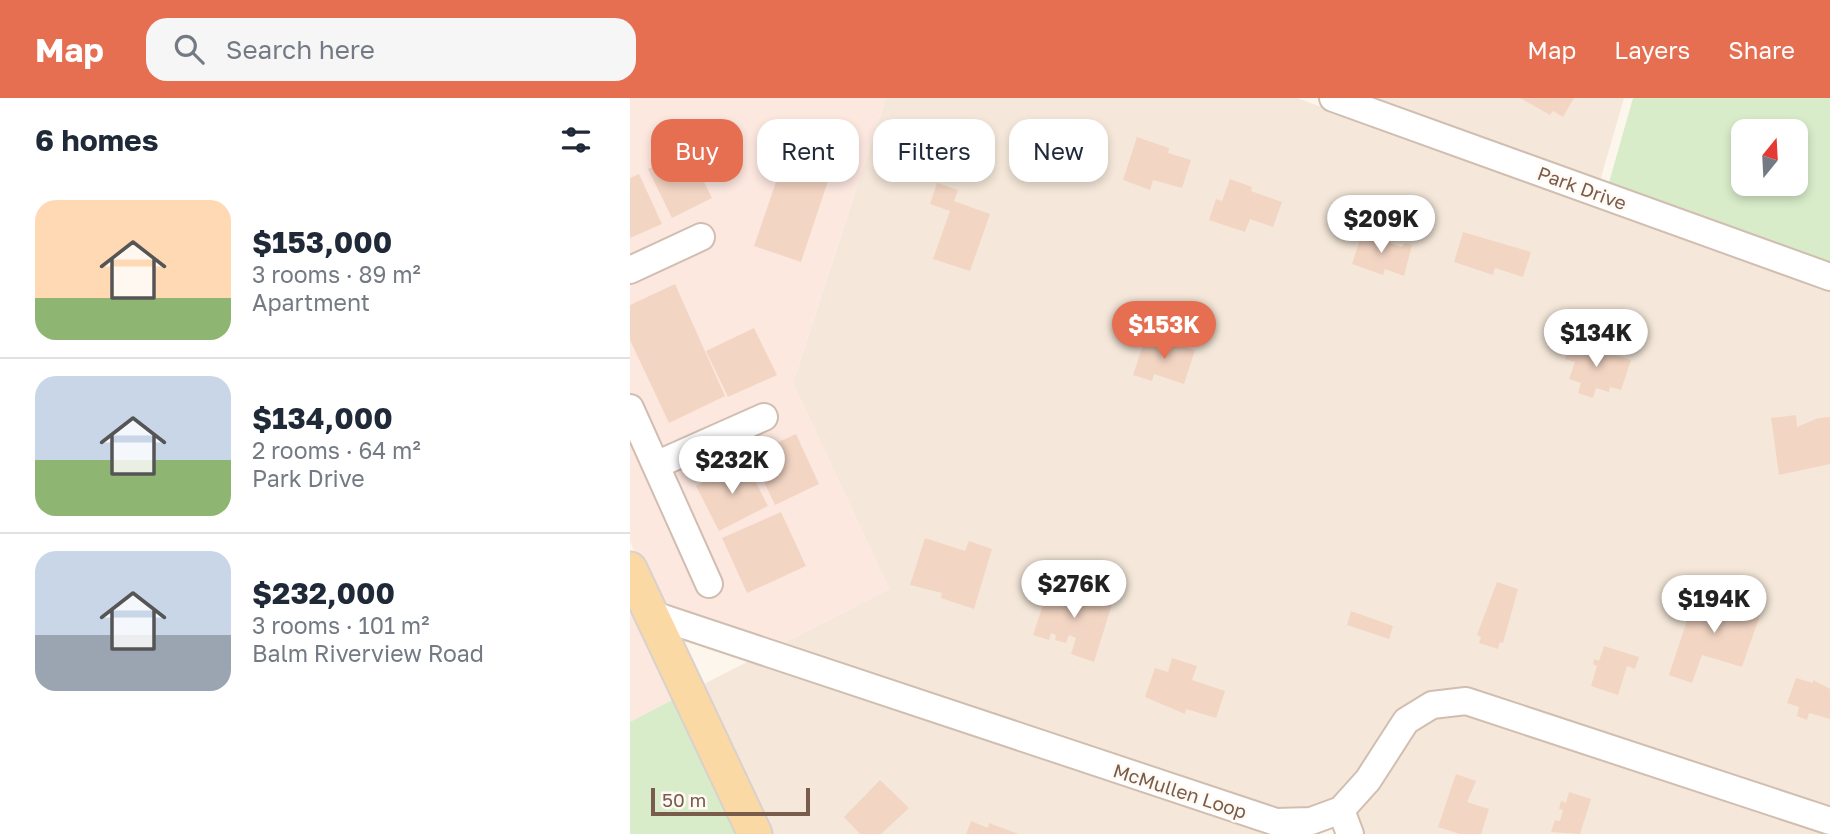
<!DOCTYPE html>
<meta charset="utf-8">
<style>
body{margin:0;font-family:"Golos Text",sans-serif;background:#f6f6f7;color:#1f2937;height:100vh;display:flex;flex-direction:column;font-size:26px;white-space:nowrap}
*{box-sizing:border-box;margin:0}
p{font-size:23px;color:#747a83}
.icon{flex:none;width:38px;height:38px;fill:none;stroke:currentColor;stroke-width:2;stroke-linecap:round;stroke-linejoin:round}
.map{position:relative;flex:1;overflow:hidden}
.details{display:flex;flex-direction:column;background:#fff;width:630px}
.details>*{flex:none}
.guide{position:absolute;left:21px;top:21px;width:665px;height:63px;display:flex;gap:14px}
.needle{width:46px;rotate:18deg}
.controls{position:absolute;left:1101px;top:21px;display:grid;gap:14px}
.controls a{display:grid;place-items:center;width:77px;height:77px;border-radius:14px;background:#fff;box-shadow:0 4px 10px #0003;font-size:35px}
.scale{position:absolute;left:21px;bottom:18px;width:159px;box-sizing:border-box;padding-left:7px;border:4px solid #7a5c4d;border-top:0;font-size:19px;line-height:24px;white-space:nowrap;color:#7a5c4d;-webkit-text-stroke:5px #fffaf3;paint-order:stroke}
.price{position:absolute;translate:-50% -60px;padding:0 16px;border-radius:24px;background:#fff;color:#222;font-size:23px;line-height:46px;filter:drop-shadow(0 2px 4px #0008)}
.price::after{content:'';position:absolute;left:50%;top:42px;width:21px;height:16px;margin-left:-10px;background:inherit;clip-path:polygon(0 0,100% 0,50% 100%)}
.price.active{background:#e76f51;color:#fff}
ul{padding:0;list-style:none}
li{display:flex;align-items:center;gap:21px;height:175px;padding:0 35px}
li+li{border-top:2px solid #e0e1e3}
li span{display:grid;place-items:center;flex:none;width:196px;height:140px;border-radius:21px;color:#555}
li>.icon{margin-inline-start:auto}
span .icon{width:84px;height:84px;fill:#fffc;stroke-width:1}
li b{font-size:30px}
h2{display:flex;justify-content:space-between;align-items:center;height:84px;padding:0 35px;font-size:30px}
.pill{padding:0 24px;border-radius:21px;background:#fff;box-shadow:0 4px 10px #0003;font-size:24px;line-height:63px}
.pill.active{background:#e76f51;color:#fff}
header{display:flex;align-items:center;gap:42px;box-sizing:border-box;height:98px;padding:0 35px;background:#e76f51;color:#fff}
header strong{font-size:33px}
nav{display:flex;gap:38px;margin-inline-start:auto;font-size:24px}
.search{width:490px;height:63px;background:#f6f6f7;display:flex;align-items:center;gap:18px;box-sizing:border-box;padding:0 24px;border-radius:21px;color:#747a83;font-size:26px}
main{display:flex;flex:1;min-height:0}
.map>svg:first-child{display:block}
</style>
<header>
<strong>Map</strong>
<div class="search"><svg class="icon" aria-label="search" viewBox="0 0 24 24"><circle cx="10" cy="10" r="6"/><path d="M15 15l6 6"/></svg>Search here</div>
<nav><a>Map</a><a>Layers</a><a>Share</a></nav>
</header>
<main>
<section class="details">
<h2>6 homes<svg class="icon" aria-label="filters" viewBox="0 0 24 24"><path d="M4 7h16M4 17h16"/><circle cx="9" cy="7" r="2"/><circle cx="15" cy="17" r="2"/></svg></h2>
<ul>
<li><span style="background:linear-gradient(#ffd9b3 70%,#8fb573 0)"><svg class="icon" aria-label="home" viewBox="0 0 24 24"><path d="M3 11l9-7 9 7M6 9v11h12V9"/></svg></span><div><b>$153,000</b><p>3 rooms · 89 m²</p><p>Apartment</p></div></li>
<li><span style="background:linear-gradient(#c9d6e8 60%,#8fb573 0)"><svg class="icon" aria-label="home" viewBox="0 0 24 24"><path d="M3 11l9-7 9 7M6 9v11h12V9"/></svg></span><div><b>$134,000</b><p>2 rooms · 64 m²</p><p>Park Drive</p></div></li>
<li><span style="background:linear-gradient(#c9d6e8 60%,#9aa5b1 0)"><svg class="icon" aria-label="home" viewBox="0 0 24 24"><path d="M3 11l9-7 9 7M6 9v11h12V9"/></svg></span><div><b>$232,000</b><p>3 rooms · 101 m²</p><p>Balm Riverview Road</p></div></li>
</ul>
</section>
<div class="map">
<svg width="1200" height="736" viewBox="0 0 1200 736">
<rect width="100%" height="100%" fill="#fdf6ec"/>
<g fill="#f5e8da">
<path d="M256,0H667L1200,193V710L840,591L730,674L705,702L680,711L648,712L150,547L259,491L163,285Z"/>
<path d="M739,0H994L970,83Z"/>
<path d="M119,563L641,736H137L72,587Z"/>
<path d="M835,615L1182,731L1200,736H732L724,714L783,632L805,619Z"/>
</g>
<g fill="#fde8e0">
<path d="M0,0H256L163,285L259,491L150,547L29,506L0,443Z"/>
<path d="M0,498L48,599L0,624Z"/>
</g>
<g fill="#d8ecc9" fill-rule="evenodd">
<path d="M1003,0H1200V168L978,88ZM1113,33H1166V86H1113Z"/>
<path d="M48,599L113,736H0V624Z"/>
</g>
<g fill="#f3d5c3">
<path d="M890,0H944L933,19L923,13L920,17Z"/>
<path d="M507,39L539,50L538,55L561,62L552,90L523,82L520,92L493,82Z"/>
<path d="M58,52L82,100L42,120L18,71Z"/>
<path d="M155,58L201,74L171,164L124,148Z"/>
<path d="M9,76L32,126L0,140V80Z"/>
<path d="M600,81L622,89L621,93L652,104L643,129L620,121L615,134L579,122L586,101L592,103Z"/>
<path d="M307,85L328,92L324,103L360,116L340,173L303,161L320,113L300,106Z"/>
<path d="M733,132L761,141L760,145L771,149L775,145L782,147L774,178L755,171L753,177L722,166Z"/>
<path d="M833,134L901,154L893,179L865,170L863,177L824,164Z"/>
<path d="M45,186L95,298L39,325L0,242V207Z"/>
<path d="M124,230L147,277L98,299L76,253Z"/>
<path d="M515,241L537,248L538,243L565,252L554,286L524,276L522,283L503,277Z"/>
<path d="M941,243L1001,262L991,292L980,289L979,294L966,290L963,300L948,295L951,285L939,281L945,264L935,261Z"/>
<path d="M1166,317L1167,329L1188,320L1200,319V366L1149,377L1141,320Z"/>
<path d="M166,336L189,386L145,407L121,357Z"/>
<path d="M115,363L138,408L89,433L66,388Z"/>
<path d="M151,414L176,468L117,495L92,440Z"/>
<path d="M295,440L335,453L339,443L362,451L344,511L311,500L312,495L280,487Z"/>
<path d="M867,484L888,491L873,545L870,544L868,551L849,545L851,539L847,537Z"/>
<path d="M420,486L482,506L464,564L441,556L446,540L439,537L436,545L425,542L426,537L421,535L419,542L403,537Z"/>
<path d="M1066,495L1131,514L1112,569L1072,557L1062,585L1039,577Z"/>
<path d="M721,513L763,528L759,541L717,527Z"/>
<path d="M974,548L1009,559L1005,571L997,568L988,597L961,588L967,568L963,566L964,561L969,563Z"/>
<path d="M542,560L567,568L562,582L595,593L586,620L556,611L555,616L515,599L525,570L538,574Z"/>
<path d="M1166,580L1183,585V582L1200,591V621L1179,615L1177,622L1167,618L1169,609L1157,605Z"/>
<path d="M826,676L846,683L837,704L859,711L851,736H830L808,729Z"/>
<path d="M250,682L279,710L251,736H230L214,719Z"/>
<path d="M939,694L961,701L950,736L921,734L925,722L930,723L933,712L929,711L931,703L936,705Z"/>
<path d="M341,723L358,730L359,725L389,736H336Z"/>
</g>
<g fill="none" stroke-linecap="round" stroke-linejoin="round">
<g stroke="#d1beb0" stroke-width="30">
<g id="minor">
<path d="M703,0L1200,179"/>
<path d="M0,172L71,139"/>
<path d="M0,310L79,486"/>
<path d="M26,367L134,319"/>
<path d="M21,516L646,724L681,723L711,712L738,682L776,623L802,607L836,603L1200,723"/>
<path d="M711,712L720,736"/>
</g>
</g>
<g stroke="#dad1cd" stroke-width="37">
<path id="major" d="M0,471L125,736"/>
</g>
<use href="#minor" stroke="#fff" stroke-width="26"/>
<use href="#major" stroke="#fbd9a5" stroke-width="33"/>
</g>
<g text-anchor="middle" stroke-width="5" stroke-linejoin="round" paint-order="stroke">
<g font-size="19" fill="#7a5c4d" stroke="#fffaf3">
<text transform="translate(952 90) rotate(20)" y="7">Park Drive</text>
<text transform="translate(550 693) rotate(18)" y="7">McMullen Loop</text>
</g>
</g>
</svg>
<div class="controls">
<a><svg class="needle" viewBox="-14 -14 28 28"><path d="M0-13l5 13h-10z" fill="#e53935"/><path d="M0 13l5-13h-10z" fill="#747a83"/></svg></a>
</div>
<div class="scale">50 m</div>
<b class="price" style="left:751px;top:157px">$209K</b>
<b class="price active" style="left:534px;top:263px">$153K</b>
<b class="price" style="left:966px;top:271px">$134K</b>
<b class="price" style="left:102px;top:398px">$232K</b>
<b class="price" style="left:444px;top:522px">$276K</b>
<b class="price" style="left:1084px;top:537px">$194K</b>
<div class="guide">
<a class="pill active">Buy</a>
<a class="pill">Rent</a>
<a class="pill">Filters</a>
<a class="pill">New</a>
</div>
</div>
</main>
